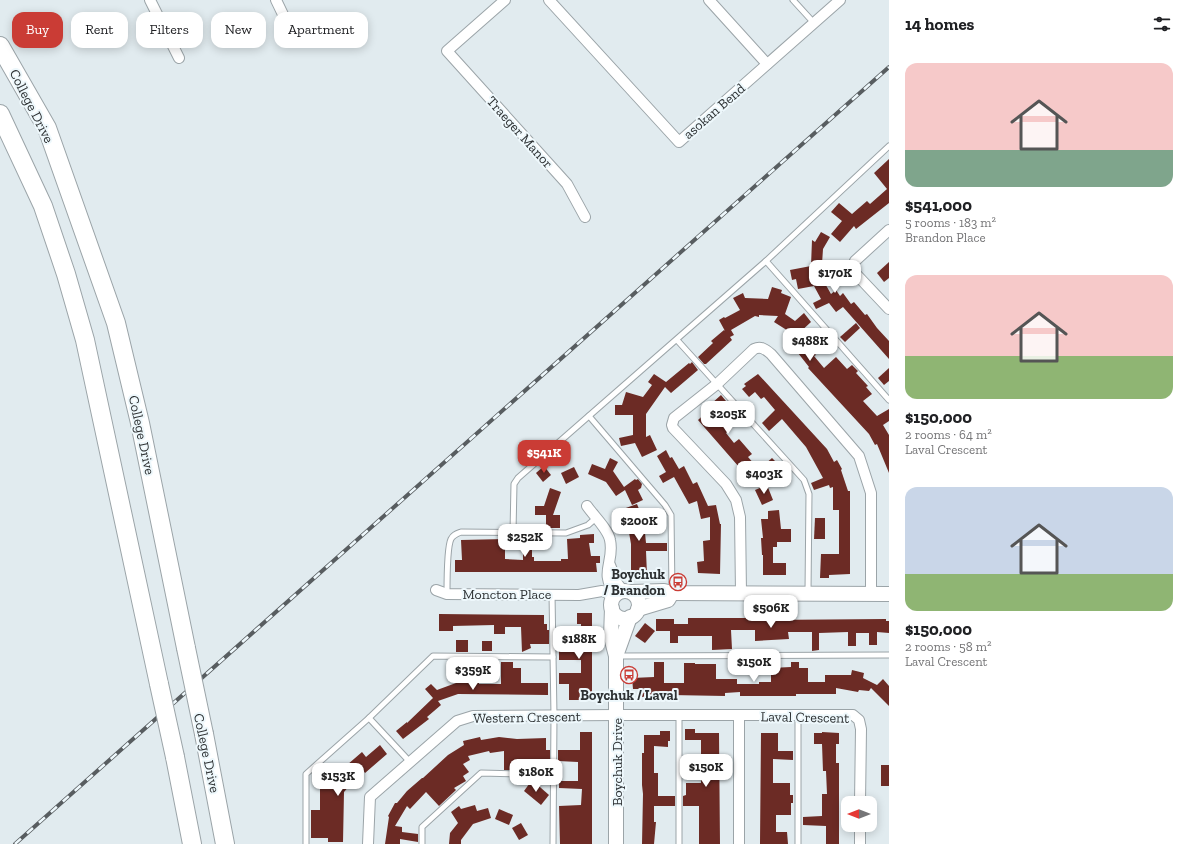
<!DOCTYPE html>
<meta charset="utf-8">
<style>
body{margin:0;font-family:"Zilla Slab",serif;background:#f2f2f2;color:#202124;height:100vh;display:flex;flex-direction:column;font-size:15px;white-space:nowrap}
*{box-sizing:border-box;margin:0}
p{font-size:13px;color:#757577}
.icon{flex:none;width:22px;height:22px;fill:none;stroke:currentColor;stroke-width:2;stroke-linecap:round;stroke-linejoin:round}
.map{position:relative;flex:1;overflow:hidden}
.panel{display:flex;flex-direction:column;background:#fff;width:300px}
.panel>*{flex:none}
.guide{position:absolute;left:12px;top:12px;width:380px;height:36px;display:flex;gap:8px}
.needle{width:26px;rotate:270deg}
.buttons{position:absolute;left:841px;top:796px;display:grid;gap:8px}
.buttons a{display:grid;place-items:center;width:36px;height:36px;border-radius:8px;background:#fff;box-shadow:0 2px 10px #0003;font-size:20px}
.price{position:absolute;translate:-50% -34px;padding:0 9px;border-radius:8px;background:#fff;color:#222;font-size:13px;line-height:26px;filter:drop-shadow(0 1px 2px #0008)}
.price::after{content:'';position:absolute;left:50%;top:24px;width:12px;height:9px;margin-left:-6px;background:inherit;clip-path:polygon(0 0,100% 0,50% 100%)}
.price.selected{background:#ca3c35;color:#fff}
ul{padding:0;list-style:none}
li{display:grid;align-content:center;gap:8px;height:212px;padding:0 16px}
li span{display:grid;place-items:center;height:124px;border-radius:12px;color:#555}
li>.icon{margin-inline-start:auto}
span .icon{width:72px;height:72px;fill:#fffc;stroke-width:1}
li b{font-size:17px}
h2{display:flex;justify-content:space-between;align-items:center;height:48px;padding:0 16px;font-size:17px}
.chip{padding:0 14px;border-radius:12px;background:#fff;box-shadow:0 2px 10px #0003;font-size:14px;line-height:36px}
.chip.selected{background:#ca3c35;color:#fff}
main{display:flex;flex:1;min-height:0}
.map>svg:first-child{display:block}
</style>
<main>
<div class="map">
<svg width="889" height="844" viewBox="0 0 889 844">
<rect width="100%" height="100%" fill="#e1ebef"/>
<g fill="#6c2b25">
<path d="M889,159V203L856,229L854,226L840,242L831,234L842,221L831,212L839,203L852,214L867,201L870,204L887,189L874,173Z"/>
<path d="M821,232L830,237L823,249L822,264H824L823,280L831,294L836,290L840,296L843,293L851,304L854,302L865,315L867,314L877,328L889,341V359L843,307L836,312L829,303L816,309L813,303L821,299L814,286L798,289L796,279L792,280L790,270L811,266L812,240L815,242Z"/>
<path d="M889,262V278L884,282L877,273Z"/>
<path d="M772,287L782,290L781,293L791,297L785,314L795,321L804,313L811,322L798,334L807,344L820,332L827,339L813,352L816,355L814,356L824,368L836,357L847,369L852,365L858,371L856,373L868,386L866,387L872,394L863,401L877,416L889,409V421L883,425L889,435V473L877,444L875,445L869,434L808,368L809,367L798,353L799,352L787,339L793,334L774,322L778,316L759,315V317L755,316L731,330L734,335L730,337L732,340L706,364H704L698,357L713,343L711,341L724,330L725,331L719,320L724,317L725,318L740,310L733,298L743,293L745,298L768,299Z"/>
<path d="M856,323L860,328L845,342L840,337Z"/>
<path d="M692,362L698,370L671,393L665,387L646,414V437L650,435L657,450L642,457L635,443L621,446L619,438L633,435V415H615V405H622L626,392L643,397L652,385L648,382L654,374L666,382L689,363L690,364Z"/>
<path d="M889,368V381L884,385L878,378Z"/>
<path d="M758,374L827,449L834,462L837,460L842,469L841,470L848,491H850V574L829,575V578H820L821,554H839V510H833V487L830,488L829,485L814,490L811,483L823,478L806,447L782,419L769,431L762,423L775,410L764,397L761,399L755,392L749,397L742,389L746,386L744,384Z"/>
<path d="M721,395L741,419L726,433L734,443L739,439L752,454L748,457L762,473L753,480L747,473L746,475L698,420L713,406L711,404Z"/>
<path d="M666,450L670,458L672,457L679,469L684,466L693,484L697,482L708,506L716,505L720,524H721L720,574L698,573L697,562L704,561L703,541L710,540V517L701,519L697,501L689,504L674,477L663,483L659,476L666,472L657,456Z"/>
<path d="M610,458L618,462L613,471L624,487L635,479L636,480L638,479L642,484L641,488L638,490L643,500L632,505L625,490L616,496L606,482L588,474L592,464L605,469Z"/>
<path d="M772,458L780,466L771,473L764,465Z"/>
<path d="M544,466L551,475L543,482L536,473Z"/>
<path d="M574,467L579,477L566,484L561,473Z"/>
<path d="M767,485L773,500L762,505L755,490Z"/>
<path d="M550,488L561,492L553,515H560V528H548L546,529V515H535V506H544Z"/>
<path d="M637,504L641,514L638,515L641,534L645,533L646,543H667V551H646L647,575H631V544L627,521L623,509Z"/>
<path d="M779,510L781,529H791V542H777V547H773V563H786V575H763V555H762L761,538H763L761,519H768V511Z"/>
<path d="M815,518H825V539H814Z"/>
<path d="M594,534V543H589L591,556H600V563H596L597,572H455V560H462L461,540L505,539V559L523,560V540H532V557H534V561H561V559H568L567,539L580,538V535Z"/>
<path d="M577,613H592V700H569V684H559V673H581V660H559V644H557V637H581V624H577Z"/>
<path d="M439,614L544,615V624H547V630H549V644H530L531,648L522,652L521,627H505V634H494V625L453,626V631H439Z"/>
<path d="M688,618H745L767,620L886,619V621H889V633L877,632V645H869V633H856V646H848V632L819,633V650L812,651V632H788L789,639L755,641V630H731L732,649L712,650V636H678V643H670V631H656V619H674V624H688Z"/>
<path d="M645,623L655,631L645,643L635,636Z"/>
<rect x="456" y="640" width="12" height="12"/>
<rect x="482" y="641" width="10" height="10"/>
<path d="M456,660H468V682H479V684H501V662H513V668H521V683H548V695L458,694L438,701L441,705L427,717L429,719L403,739L396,731L407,722V723L433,698L425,689L431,684L437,690L456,683L449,664Z"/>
<path d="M654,662H664V683H684V663H695V664H716V679H737V684H759V682H771V668L791,667V662H799V668H808V682H825V675H851L852,670L864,673L863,678L877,685L883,679L889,686V706L871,688L869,691L859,690L858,692L836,688V694H796V696H740V692L725,693V696L671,695L641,697L639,689H633L632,678L654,677Z"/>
<path d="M685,729H695V733H719L720,844H699V806H683V796L686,795V783H701V740H685Z"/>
<path d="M660,731H670V741H668V747L654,746V773H658V796H675V806H654V822H656L654,844H642L643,794L642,785V753H644V735H660Z"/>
<path d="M580,732H592V844H560L559,806L581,805L582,789L559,788V781H578V762L558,761V750H580Z"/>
<path d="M822,732L839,733V744H836V763H839V844H826V826L803,825V817L822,816V794H827L826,771H823L822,744H814V733H822Z"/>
<path d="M761,733H778V751H793V760L773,759V783H790V795H793V803H791V815H776V832H787L788,844H760Z"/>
<path d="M480,737L481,740L499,737L517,739L546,738V750H550V761H546V770H504V751L490,753L489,751L468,756L470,760L463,764L469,772L463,776L466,781L454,788L456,790L439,806L426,792L410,809L407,806L395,826L402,827V832L418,834V842L400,839V844H385L389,817L388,816L395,803H397L407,791L422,778H423L448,755L464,745L463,741Z"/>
<path d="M380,745L387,754L365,773L363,770L344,792L343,842H328V838H311V810H320V780L316,778L321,769L341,778L350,768L347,765L362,752L366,757Z"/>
<rect x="881" y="765" width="8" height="21"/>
<path d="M532,780L549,795L541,805L524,791Z"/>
<path d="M475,805L477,811L488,808L491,818L473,824L461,840V844H449L450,833L458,823L451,812L459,806L461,809Z"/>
<path d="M499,809L513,815L509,825L495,819Z"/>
<path d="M521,823L528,835L519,840L512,828Z"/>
</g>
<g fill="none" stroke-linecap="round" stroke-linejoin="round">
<g stroke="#9ba4a8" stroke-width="7">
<g id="lane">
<path d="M793,0L814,23"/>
<path d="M766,261L889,400"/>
<path d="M677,340L804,480L809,494L808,592"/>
<path d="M589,416L665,505L671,515L672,592"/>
<path d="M513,532L514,484L518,478L766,261L889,146"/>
<path d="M447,594C447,584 447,547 451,539C453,535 456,534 461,532L566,533L588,525L596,518"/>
<path d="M552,594L554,716L553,844"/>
<path d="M618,656L889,655"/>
<path d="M679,716V844"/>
<path d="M798,716V844"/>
<path d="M369,718L410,762"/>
<path d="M306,844V774L369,718L433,656L553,657"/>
<path d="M422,844V827L481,773L553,775"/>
</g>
</g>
<g stroke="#9ba4a8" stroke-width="12">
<g id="street">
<path d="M150,0L179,58"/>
<path d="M276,0L289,27"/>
<path d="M505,0L447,51L567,184L585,217"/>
<path d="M549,0L679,142L840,0"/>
<path d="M709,0L767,64"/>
<path d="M889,230L855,261L853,267L855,273L889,309"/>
<path d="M587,506C593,515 608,529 610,540C615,562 598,573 616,594"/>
<path d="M610,565L617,583L623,591"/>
<path d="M436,590L447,594L579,595L602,591L615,596"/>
<path d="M741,593L740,517L736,500L726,484L673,428L672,425L674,418L717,384L754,349C761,346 765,349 771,354L859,456L871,493V594"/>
<path d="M739,716V844"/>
<path d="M368,844L370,797L457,721L473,716L617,715H853L859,720L861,729L860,803"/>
<path d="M860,844V825"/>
</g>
</g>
<g stroke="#9ba4a8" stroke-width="16">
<g id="secondary">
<circle cx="625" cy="605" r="14"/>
<path d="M631,592L664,591L672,593L889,594"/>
<path d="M612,608L611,637L616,656V844"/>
<path d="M638,609L668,600L672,593"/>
<path d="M616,656L630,617"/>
</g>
</g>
<g stroke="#9ba4a8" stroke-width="20">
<g id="highway">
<path d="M0,46L47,128L116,323L140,423L186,648"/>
<path d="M0,114L43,206L66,274L85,340L159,684"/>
<path d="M204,734L225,844"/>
<path d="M175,757L192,844"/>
</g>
</g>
<use href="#lane" stroke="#fff" stroke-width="5"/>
<use href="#street" stroke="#fff" stroke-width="10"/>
<use href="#secondary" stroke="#fff" stroke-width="14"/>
<use href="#highway" stroke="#fff" stroke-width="18"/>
<g stroke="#585d60" stroke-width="4">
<path id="rail" d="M15,844L889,67"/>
</g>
<use href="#rail" stroke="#eef8fc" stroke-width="2.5" stroke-dasharray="8" stroke-linecap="butt"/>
<g stroke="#9ba4a8" stroke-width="20" stroke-linecap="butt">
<g id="highway-bridge">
<path d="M186,648L204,734"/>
<path d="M159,684L175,757"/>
</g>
</g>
<use href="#highway-bridge" stroke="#fff" stroke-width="18"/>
</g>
<defs>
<g id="bus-ring" transform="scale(0.9)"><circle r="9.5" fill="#eef8fc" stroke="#ca3c35" stroke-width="1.5"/><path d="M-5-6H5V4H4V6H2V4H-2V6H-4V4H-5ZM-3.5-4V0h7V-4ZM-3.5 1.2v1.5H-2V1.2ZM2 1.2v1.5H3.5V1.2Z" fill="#ca3c35"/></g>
</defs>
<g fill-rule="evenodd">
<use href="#bus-ring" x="678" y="582"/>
<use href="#bus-ring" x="629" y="675"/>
</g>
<g text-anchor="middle" stroke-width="4" stroke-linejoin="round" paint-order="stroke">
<g font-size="14" fill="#2d3133" stroke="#eef8fc">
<text transform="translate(32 106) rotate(63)" y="5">College Drive</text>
<text transform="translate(714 111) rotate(-41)" y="5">asokan Bend</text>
<text transform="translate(520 132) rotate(48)" y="5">Traeger Manor</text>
<text transform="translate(142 435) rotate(78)" y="5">College Drive</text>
<text x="507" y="599">Moncton Place</text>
<text transform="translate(527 717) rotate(-1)" y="5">Western Crescent</text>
<text transform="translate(805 717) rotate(1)" y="5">Laval Crescent</text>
<text transform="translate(207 753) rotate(78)" y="5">College Drive</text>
<text transform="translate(617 762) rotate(-90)" y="5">Boychuk Drive</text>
</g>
<g font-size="14" font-weight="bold" fill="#2d3133" stroke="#eef8fc" text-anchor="end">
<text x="665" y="579">Boychuk<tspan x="665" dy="16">/ Brandon</tspan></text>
<text x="629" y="700" text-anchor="middle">Boychuk / Laval</text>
</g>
</g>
</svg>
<div class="buttons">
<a><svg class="needle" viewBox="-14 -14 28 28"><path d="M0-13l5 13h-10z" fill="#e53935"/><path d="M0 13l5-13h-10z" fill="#757577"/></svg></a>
</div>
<b class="price" style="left:835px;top:294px">$170K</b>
<b class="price" style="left:810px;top:362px">$488K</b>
<b class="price" style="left:728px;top:435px">$205K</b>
<b class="price selected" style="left:544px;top:474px">$541K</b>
<b class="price" style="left:764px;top:495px">$403K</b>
<b class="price" style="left:639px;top:542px">$200K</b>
<b class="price" style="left:525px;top:558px">$252K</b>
<b class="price" style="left:771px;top:629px">$506K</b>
<b class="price" style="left:579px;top:660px">$188K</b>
<b class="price" style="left:754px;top:683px">$150K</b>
<b class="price" style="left:473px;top:691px">$359K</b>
<b class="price" style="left:706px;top:788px">$150K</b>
<b class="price" style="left:536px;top:793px">$180K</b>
<b class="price" style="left:338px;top:797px">$153K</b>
<div class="guide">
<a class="chip selected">Buy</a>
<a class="chip">Rent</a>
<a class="chip">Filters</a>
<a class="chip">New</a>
<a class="chip">Apartment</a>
</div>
</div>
<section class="panel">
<h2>14 homes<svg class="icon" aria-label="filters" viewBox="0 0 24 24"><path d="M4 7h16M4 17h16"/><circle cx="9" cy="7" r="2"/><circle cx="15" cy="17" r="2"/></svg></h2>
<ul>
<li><span style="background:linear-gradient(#f6c9c9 70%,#7fa58c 0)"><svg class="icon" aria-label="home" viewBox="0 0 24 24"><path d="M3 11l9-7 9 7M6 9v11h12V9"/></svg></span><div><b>$541,000</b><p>5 rooms · 183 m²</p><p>Brandon Place</p></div></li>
<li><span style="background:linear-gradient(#f6c9c9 65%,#8fb573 0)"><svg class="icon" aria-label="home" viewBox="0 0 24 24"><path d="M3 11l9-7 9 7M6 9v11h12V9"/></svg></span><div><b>$150,000</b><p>2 rooms · 64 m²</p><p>Laval Crescent</p></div></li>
<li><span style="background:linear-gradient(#c9d6e8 70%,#8fb573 0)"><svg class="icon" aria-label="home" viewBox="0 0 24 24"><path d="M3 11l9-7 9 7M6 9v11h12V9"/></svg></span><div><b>$150,000</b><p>2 rooms · 58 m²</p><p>Laval Crescent</p></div></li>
</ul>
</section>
</main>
